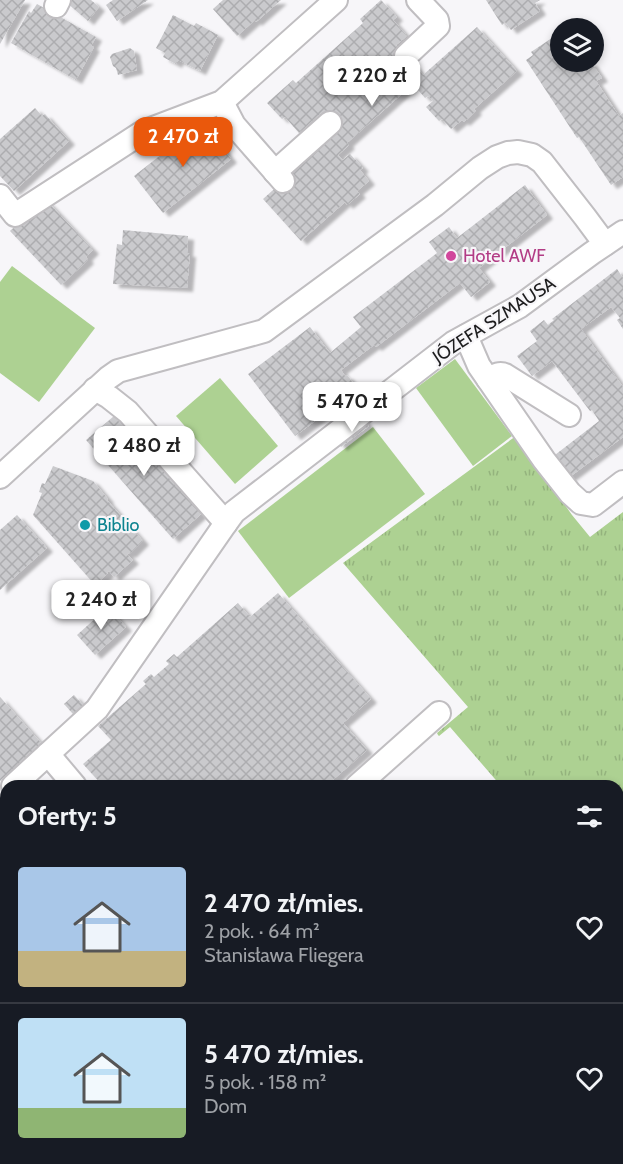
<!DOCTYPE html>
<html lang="pl">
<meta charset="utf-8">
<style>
body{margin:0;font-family:Cabin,sans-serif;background:#242831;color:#f1f3f6;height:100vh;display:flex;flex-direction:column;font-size:22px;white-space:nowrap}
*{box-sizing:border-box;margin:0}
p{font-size:20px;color:#9ea1a6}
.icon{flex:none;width:33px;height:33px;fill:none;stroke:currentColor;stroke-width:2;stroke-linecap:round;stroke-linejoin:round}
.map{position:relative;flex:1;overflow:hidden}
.drawer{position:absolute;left:0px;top:780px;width:624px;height:384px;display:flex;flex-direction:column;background:#171b24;border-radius:18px 18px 0 0;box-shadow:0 3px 9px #0003}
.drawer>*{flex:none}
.buttons{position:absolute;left:550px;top:18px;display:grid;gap:12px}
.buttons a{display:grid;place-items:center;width:54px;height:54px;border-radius:50%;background:#171b24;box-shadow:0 3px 9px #0003;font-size:30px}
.price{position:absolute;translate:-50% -51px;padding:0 14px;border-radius:12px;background:#fff;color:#222;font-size:20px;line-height:39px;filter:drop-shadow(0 2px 3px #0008)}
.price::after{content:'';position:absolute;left:50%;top:36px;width:18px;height:14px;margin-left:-9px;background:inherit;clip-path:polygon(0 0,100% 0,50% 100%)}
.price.on{background:#ea580c;color:#fff}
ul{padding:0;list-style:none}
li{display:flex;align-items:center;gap:18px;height:150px;padding:0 18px}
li+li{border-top:2px solid #363941}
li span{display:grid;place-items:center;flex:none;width:168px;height:120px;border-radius:6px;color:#555}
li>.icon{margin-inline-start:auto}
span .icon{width:72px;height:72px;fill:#fffc;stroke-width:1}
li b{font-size:26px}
h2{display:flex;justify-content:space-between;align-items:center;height:72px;padding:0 18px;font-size:26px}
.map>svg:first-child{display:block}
</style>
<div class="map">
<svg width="623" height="1164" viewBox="0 0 623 1164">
<defs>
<pattern id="grass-tufts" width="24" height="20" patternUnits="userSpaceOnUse" patternTransform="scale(1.5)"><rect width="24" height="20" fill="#add192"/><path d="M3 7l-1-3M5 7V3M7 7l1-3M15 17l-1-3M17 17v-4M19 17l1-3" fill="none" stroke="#94b37d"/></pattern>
<pattern id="building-cross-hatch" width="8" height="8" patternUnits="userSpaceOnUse" patternTransform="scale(1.5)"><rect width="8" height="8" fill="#cacacd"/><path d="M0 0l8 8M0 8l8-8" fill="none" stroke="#adadb0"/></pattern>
<filter id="shadow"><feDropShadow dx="6" dy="4" stdDeviation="1.5" flood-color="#0004"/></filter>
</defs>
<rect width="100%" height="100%" fill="#f7f6f9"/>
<g fill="url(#grass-tufts)">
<path d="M516,436L572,515L590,537L623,512V846L618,848V786H501L450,727L439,736L438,735L437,733L468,707L343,563Z"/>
<path d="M0,927L6,930V1017H0Z"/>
</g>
<g fill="#add192">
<path d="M12,266L95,328L39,402L0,373V282Z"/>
<path d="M455,359L512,436L473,466L416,388Z"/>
<path d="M220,378L278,446L235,484L176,416Z"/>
<path d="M373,427L425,494L289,598L238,531Z"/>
<path d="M623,1070V1164H259L299,1158H618V1072Z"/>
</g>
<g fill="url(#building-cross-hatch)" filter="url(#shadow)">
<path d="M0,0H25L0,44Z"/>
<path d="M69,0H91L99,7L88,21L67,3Z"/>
<path d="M113,0H148L117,21L106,5Z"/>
<path d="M223,0H281L256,22L255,20L237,36L213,9Z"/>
<path d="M381,0L397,17L393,20L407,36L396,45L423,75L477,27L517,71L474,109L476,111L464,122L462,120L451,129L442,119L439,121L426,107L433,101L428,96L425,98L413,84L347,143L349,145L338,155L343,160L350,154L363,168L360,170L369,181L357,191L360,194L347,205L345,202L301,241L263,199L338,132L321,113L299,133L285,117L282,119L267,103L293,80L296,83L363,23L360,19Z"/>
<path d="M486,0H540L535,3L540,11L511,30L505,22L502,25Z"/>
<path d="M37,4L96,37L91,46L94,47L76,80L11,43L29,11L31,13Z"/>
<path d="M173,15L194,26L196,23L218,35L200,71L178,60L176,64L163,57L165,53L156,48Z"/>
<path d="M561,32V62H591L602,78L596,81L619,116L623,113V177L611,185L579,137L577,138L526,60L533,55L531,52Z"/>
<path d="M130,48L134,51L137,70L118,75L116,68L113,66L110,57L112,54Z"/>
<path d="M35,108L42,116L45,114L69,141L14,191L0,176V139Z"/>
<path d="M203,122L231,159L163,213L134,176Z"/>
<path d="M525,185L547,215L479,268L490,282L471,297L460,283L376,347L374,345L341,370L345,376L347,375L358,389L295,436L248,374L310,327L330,353L361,327L353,317L437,253L429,242L449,227L457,238Z"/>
<path d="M47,201L93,250L86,257L88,260L61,285L10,231L37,206Z"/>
<path d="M123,230L188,236L187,253H190L187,288L113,284L117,244L122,245Z"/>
<path d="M617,269L623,278V329L617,320L620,318L611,307L581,329L623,387V437L567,479L551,458L599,421L592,410L590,411L552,361L532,376L517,356L537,341L530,331L544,320L548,325L554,320L552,319Z"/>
<path d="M114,416L201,514L173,539L86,440Z"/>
<path d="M363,418L369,426L341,447L335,439Z"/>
<path d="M53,466L93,481L108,499L107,500L143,541L130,554L129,553L127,554L133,560L114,577L109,571L107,572L108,573L95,585L33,515L42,493L39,492L42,483L45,484Z"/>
<path d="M17,515L47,548L0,590V530Z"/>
<path d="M278,593L371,699L343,723L367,750L326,786H103L83,764L111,740L98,726L146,684L143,681L151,674L154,677L169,664L166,661L174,654L177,657L238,603L250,617Z"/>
<path d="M108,607L126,627L95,655L77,635Z"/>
<path d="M74,695L83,705L73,714L64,704Z"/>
<path d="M0,697L42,744L0,781Z"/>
</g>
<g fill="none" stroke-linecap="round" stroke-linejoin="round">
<g stroke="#c0bec1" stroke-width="26">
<g id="minor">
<path d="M56,6L59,0"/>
<path d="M406,56L438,26L437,20L418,0"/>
<path d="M222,102L234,125L283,181"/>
<path d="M275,172L330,123"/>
<path d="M0,196L15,215L143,132L222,102L336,0"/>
<path d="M466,336L479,366L488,379L544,460L570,493L581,503L593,505L623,482"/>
<path d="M488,379C494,376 499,372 505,375L569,415"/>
<path d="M0,477L108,378L118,371L264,331L435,205L480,168L497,157L508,153L518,152L532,155L542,162L585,217L605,244"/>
<path d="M226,523L234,512L453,343L520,306L592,253L623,232"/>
<path d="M48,754L75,786"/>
<path d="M13,786L97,709L226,523L128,412L109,397L95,389"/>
<path d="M357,786L439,713"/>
</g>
</g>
<g stroke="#618044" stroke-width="36">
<g id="highway">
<path d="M618,858L623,857"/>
<path d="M618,897L623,894"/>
<path d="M0,917L6,919"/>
<path d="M618,955L623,953"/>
<path d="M618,1013L623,1011"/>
<path d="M0,1028H6"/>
<path d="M618,1055L623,1053"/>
<path d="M0,1069H6"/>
<path d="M0,1121H6"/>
<path d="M40,1164L137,1158"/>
</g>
</g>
<use href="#minor" stroke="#fff" stroke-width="22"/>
<use href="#highway" stroke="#85b559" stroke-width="33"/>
</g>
<circle fill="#d1479c" stroke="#f7f6f9" stroke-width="2" cx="451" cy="256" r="6"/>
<circle fill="#0f9aa8" stroke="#f7f6f9" stroke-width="2" cx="85" cy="525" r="6"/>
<g text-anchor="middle" stroke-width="4.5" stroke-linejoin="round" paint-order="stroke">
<g font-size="18" fill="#b23c85" stroke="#f7f6f9" text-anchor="start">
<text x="463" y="262">Hotel AWF</text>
</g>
<g font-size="18" fill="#1d1d1e" stroke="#f7f6f9">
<text transform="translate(494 320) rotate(-33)" y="6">JÓZEFA SZMAUSA</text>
</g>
<g font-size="18" fill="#0d838f" stroke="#f7f6f9" text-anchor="start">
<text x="97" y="531">Biblio</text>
</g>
</g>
</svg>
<div class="buttons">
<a><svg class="icon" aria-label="layers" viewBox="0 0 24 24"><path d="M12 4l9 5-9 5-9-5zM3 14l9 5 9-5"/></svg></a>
</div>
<b class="price" style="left:372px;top:107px">2 220 zł</b>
<b class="price on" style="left:183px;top:168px">2 470 zł</b>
<b class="price" style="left:352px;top:433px">5 470 zł</b>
<b class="price" style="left:144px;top:477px">2 480 zł</b>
<b class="price" style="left:101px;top:631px">2 240 zł</b>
<section class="drawer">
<h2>Oferty: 5<svg class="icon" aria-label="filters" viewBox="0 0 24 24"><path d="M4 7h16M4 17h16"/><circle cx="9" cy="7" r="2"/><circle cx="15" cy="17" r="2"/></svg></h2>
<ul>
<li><span style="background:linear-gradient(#a9c7e8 70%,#c2b280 0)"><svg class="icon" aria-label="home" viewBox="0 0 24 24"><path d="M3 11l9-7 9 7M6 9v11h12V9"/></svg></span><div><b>2 470 zł/mies.</b><p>2 pok. · 64 m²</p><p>Stanisława Fliegera</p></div><svg class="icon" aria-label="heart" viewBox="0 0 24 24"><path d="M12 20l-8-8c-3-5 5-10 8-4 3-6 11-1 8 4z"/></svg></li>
<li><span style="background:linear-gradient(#bfe0f5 75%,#8fb573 0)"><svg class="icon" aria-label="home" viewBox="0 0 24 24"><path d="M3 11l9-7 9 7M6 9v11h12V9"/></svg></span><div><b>5 470 zł/mies.</b><p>5 pok. · 158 m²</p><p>Dom</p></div><svg class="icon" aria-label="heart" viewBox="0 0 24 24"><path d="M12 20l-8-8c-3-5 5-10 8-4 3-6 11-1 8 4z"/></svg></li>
</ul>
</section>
</div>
